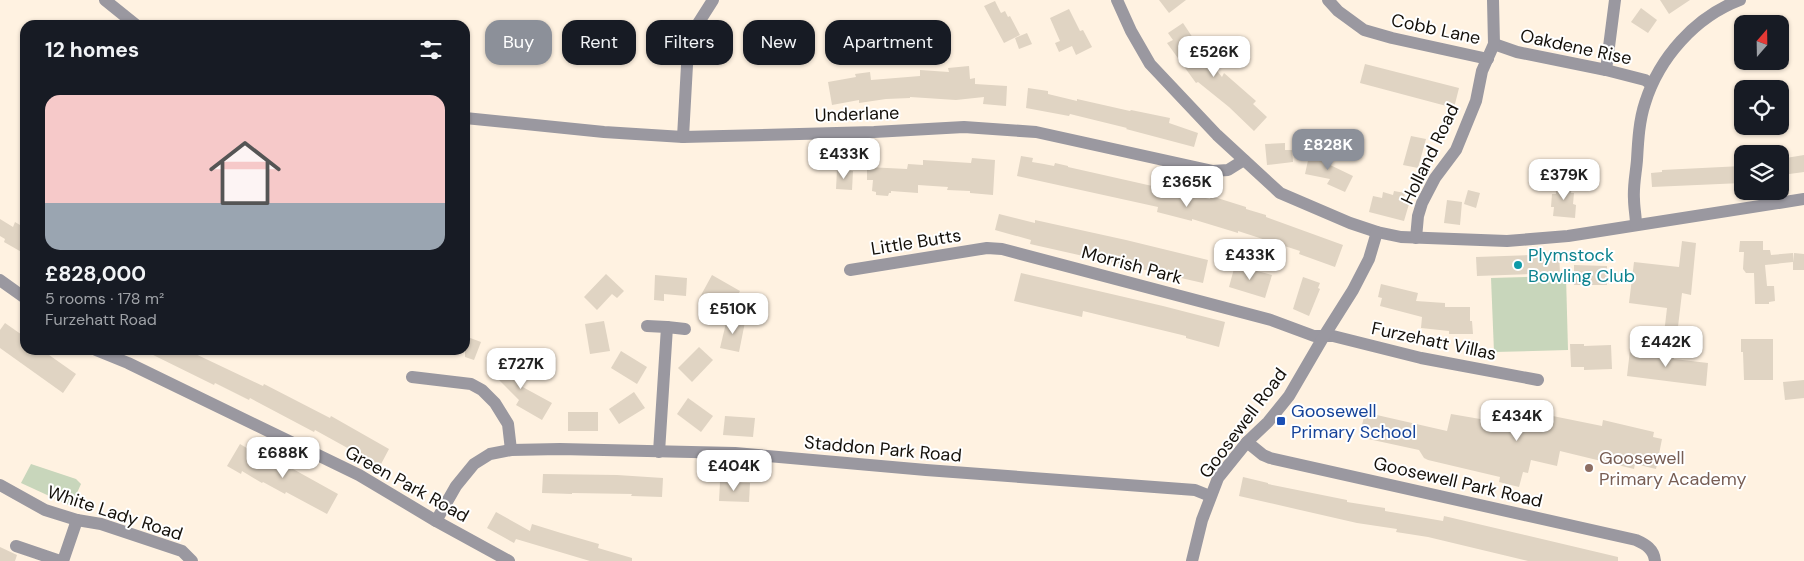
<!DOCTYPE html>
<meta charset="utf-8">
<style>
body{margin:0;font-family:"DM Sans",sans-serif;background:#20242c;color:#f1f3f6;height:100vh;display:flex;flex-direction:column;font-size:19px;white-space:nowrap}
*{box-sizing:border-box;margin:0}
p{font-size:16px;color:#9ea1a6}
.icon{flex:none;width:28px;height:28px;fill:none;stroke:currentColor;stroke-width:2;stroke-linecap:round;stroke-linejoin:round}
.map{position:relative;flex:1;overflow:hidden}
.panel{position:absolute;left:20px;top:20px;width:450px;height:335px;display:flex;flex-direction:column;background:#171b24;border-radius:15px;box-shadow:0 1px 4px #0004}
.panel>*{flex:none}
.banner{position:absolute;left:485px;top:20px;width:475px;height:45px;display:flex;gap:10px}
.needle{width:32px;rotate:20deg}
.fabs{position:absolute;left:1734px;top:15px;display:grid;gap:10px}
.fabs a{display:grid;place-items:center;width:55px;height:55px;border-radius:10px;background:#171b24;box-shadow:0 1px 4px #0004;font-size:25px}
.price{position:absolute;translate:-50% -42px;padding:0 11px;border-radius:10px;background:#fff;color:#222;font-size:16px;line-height:32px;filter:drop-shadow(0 1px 2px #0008)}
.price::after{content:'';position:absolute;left:50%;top:30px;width:15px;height:11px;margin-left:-8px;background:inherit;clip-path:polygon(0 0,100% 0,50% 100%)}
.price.on{background:#8c9099;color:#fff}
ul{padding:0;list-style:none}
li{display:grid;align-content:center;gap:10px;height:265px;padding:0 25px}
li span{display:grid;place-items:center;height:155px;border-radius:15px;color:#555}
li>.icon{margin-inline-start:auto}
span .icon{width:90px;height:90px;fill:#fffc;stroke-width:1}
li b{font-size:21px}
h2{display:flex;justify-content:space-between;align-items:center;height:60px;padding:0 25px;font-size:21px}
.pill{padding:0 18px;border-radius:15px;background:#171b24;box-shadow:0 1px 4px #0004;font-size:18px;line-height:45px}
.pill.on{background:#8c9099;color:#fff}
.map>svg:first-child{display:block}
</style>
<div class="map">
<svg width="1804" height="561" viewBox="0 0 1804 561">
<rect width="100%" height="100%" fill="#fff2e1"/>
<g fill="#c8d6bb">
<path d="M1566,276L1568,350L1494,352L1491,278Z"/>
<path d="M31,464L76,479L81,484L71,506L21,483Z"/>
</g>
<g fill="#e0d4c3">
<path d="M1159,0H1186L1169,13Z"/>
<path d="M1660,0H1690L1669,14Z"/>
<path d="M995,1L1001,13L1005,11L1008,17L1010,16L1020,35L1004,43L984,6Z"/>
<path d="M1641,8L1657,20L1648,33L1631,22Z"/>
<path d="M1069,9L1080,31L1083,30L1092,47L1076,55L1072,46L1059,52L1055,43L1060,41L1050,18Z"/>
<path d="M1183,23L1197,44L1196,45L1222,77L1224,73L1256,101L1253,104L1267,117L1254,131L1229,107L1198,82L1196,83L1167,43L1173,40L1168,33Z"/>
<path d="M1027,33L1032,44L1019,49L1015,38Z"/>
<path d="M1365,64L1459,88L1454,108L1360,83Z"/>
<path d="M969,66L970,79L975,78V84L1007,86L1006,106L983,104L984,97L956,100L910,97V98L886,99L859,103V100L832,105L828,82L856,77L855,74L870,72L871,80L920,76V70L949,72L948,68Z"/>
<path d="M1028,88L1048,91V94L1077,101V99L1130,111L1131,110L1170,118L1169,123L1198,133L1194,147L1126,129L1127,128L1070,114L1069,116L1026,108Z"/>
<path d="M1411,136L1426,139L1418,168L1403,165Z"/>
<path d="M1285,143V150H1292L1293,162L1267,165L1265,144Z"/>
<path d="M1317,148L1329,151L1326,163L1353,176L1345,192L1327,184L1330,179L1305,174L1309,156L1314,158Z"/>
<path d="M1804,155V172L1782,175L1780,159Z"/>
<path d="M1021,156L1033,158L1032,162L1044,164L1054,166L1055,163L1068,166V167L1210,199L1211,196L1246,207V209L1266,215V217L1343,245L1335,267L1299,254L1300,251L1238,231V233L1192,219V221L1157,212L1158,207L1017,176Z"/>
<path d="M972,158L995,160L993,195L970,193V191L947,190L948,187L918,185V193L891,191V193H889L888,196L876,195V192L872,191L873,180H867V167L907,169L908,164L923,165V160L971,163Z"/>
<path d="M1742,166V183L1652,187L1651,173L1662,172V170Z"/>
<path d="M837,170L853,171L852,190L836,189Z"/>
<path d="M1560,180L1572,181L1571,193H1574L1573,204L1576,205L1575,218L1553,216L1554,207H1551L1552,194H1556V190H1559Z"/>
<path d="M1468,190L1480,193L1476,208L1464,204Z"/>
<path d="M1394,191L1405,193L1403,203L1409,204L1404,221L1369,212L1373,196L1382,198L1383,192L1393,195Z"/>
<path d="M1447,200L1462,202L1460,225L1444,223Z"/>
<path d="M999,214L1035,223V220L1126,240L1208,260L1203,283L1030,244L1031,240L995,230Z"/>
<path d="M0,219L13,227L15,222L25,228V254L4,242L5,239L0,236Z"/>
<path d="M1682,241L1696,243L1691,295L1682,293L1677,335L1664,334L1667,308L1629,303L1634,262L1679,267Z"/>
<path d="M1740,241H1763V250H1770L1771,255L1793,253V262L1794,253L1804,254V270H1793V262L1765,265L1767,286H1774L1775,301L1769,302V304H1755L1754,273H1746L1743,269L1744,252H1739Z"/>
<path d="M1559,254L1560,273L1477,276L1476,257Z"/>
<path d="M1235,265L1272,275L1265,298L1229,287Z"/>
<path d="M1574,265L1607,266V285H1574Z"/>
<path d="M1021,273L1163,306L1225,322L1219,347L1186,338V336L1083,311L1082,317L1014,301Z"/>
<path d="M606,274L624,291L617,298L612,294L597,310L584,297Z"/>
<path d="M655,275L687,278L686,296L664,294V301L654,300Z"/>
<path d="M712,275L740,291L731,307L712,296L709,302L700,297Z"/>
<path d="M1303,277L1320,283L1318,288L1320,289L1309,316L1293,309Z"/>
<path d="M1381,284L1418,293L1416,301L1445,303V307H1470V321H1472L1473,334H1449V331L1421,328L1422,317L1380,306L1382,298L1378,297Z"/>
<path d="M727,319L745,322L739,352L720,348Z"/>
<path d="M604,321L610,351L590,354L585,324Z"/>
<path d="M5,323L25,337V350H42L76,374L63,393L0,348V330Z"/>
<path d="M465,336L481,342L474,360L465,357Z"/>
<path d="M1741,339H1773V380H1744L1743,352H1741Z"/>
<path d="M1570,344H1584V346L1611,345L1612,369L1584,370V367H1571Z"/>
<path d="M699,347L713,360L692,382L678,368Z"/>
<path d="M143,350H187L263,386L264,384L330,418L331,416L389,449L380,466L315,430L314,432L250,398L249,400L215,383L214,385Z"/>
<path d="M1630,350L1674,355V359L1708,363L1706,386L1627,376Z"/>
<path d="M621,351L647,367L637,384L611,368Z"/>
<path d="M503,358L524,379L519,385L552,403L542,420L516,405L519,400L490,371Z"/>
<path d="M1804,380V398L1785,400L1783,382Z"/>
<path d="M634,392L645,408L619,424L609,409Z"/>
<path d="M688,398L713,416L701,432L677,414Z"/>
<rect x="568" y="412" width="30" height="19"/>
<path d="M1533,412L1602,426L1603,420L1654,432L1653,437L1662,439L1656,469L1635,464L1634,469L1560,451L1557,466L1531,460L1528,473L1523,472L1519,487L1499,482L1500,477L1428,460L1424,458L1419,450L1359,437L1364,417H1367L1368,413L1447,431L1451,414L1486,420L1488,414L1511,419L1513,414L1531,418Z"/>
<path d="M725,416L755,418L753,437L723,435Z"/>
<path d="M240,444L260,456L262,453L283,466L284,464L338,494L327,514L286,492L285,494L263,482L262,483L242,471L241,474L227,466Z"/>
<path d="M543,474L617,475L663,478L662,497L631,496L632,494L572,493V494L542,493Z"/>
<path d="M1243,477L1268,483V484L1347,500V502L1385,508V511L1443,521L1444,516L1618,557V561H1528L1428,537L1396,532L1397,529L1357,523L1239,496Z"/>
<path d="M720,482L750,483L749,502L719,501Z"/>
<path d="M496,512L530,531L532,524L561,533L599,544L598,548L632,558V561H590L516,539L514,543L487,528Z"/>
<path d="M0,547L17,555L15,561H0Z"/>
</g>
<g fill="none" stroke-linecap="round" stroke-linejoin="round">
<g stroke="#9a98a0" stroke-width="12">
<path d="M105,0L136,25"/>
<path d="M1117,0L1131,31L1150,64L1217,135L1280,193L1350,223L1377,232L1401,237L1507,241L1568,236L1804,199"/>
<path d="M1328,0L1338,11L1364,30L1392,38L1488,59"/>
<path d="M1494,44L1517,52L1606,70L1645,80L1651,84"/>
<path d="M1606,70L1615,0"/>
<path d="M465,118L604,132L683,137L874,132L964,127L1036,132L1213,171L1228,170L1244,160"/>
<path d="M683,137L687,65L692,33L713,0"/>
<path d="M1636,225C1636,216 1634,208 1634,199C1633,186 1636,173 1637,160C1638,142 1639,121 1645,103C1659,58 1695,17 1740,0"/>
<path d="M1416,238L1418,216L1422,203L1435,178L1456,150L1476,101L1482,71L1494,44L1493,0"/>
<path d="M850,270L987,248L1002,249L1271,320L1314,336H1333L1421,358L1538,380"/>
<path d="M0,280L25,298"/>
<path d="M647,326L667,327"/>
<path d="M96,350L128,363L359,475L436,521L509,561"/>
<path d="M412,377L471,384L482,390L495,403L508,424L511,450"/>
<path d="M1247,442L1263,455L1270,458L1636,540C1645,544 1654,549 1655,561"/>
<path d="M659,452L667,327L685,329"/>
<path d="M0,485L45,510L77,520L101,524L182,551L192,561"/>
<path d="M436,521L456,486L474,464L490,454L511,450L560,449L735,453L926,470L1195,490L1210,496"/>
<path d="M16,546L60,561"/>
<path d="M63,561L77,520"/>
<path d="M1192,561L1202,520L1218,478L1247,442L1268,422L1289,396L1324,336L1353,290L1369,259L1377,232"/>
</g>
</g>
<circle fill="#0f9aa8" stroke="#fff" stroke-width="2" cx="1518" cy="265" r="5"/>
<rect fill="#1a4fb4" stroke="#fff" stroke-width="2" x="1276" y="416" width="10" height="10" rx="2.5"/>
<circle fill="#8d6e63" stroke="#fff" stroke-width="2" cx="1589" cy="468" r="5"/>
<g text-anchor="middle" stroke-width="4" stroke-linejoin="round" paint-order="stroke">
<g font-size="18" fill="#14100a" stroke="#fff">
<text transform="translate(1436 29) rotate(12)" y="6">Cobb Lane</text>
<text transform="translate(1576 47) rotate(12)" y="6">Oakdene Rise</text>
<text transform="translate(857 114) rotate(-2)" y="6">Underlane</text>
<text transform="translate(1430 154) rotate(-64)" y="6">Holland Road</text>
<text transform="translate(916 242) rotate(-9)" y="6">Little Butts</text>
<text transform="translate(1132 265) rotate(15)" y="6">Morrish Park</text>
<text transform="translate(1434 341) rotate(12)" y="6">Furzehatt Villas</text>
<text transform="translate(1243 423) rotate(-53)" y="6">Goosewell Road</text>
<text transform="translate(883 449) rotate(5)" y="6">Staddon Park Road</text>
<text transform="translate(1458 482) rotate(13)" y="6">Goosewell Park Road</text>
<text transform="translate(407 484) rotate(29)" y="6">Green Park Road</text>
<text transform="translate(115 513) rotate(18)" y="6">White Lady Road</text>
</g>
<g font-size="18" fill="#0d838f" stroke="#fff" text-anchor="start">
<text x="1528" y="261">Plymstock<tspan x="1528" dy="21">Bowling Club</tspan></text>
</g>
<g font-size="18" fill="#164399" stroke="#fff" text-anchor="start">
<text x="1291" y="417">Goosewell<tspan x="1291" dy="21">Primary School</tspan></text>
</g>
<g font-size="18" fill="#785e54" stroke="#fff" text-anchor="start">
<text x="1599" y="464">Goosewell<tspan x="1599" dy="21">Primary Academy</tspan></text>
</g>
</g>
</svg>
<div class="fabs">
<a><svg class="needle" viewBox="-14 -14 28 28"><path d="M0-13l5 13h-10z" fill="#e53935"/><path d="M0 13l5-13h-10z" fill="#9ea1a6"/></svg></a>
<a><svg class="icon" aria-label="locate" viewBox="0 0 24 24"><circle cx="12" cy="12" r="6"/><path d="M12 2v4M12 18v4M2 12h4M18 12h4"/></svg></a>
<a><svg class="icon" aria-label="layers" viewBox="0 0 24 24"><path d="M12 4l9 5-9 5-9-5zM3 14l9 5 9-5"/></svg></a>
</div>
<b class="price" style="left:1214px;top:78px">£526K</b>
<b class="price on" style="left:1328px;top:171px">£828K</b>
<b class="price" style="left:844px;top:180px">£433K</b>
<b class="price" style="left:1564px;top:201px">£379K</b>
<b class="price" style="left:1187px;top:208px">£365K</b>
<b class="price" style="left:1250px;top:281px">£433K</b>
<b class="price" style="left:733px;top:335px">£510K</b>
<b class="price" style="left:1666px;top:368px">£442K</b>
<b class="price" style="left:521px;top:390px">£727K</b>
<b class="price" style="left:1517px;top:442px">£434K</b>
<b class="price" style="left:283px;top:479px">£688K</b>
<b class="price" style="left:734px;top:492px">£404K</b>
<div class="banner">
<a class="pill on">Buy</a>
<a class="pill">Rent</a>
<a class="pill">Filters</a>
<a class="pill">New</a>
<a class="pill">Apartment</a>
</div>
<section class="panel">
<h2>12 homes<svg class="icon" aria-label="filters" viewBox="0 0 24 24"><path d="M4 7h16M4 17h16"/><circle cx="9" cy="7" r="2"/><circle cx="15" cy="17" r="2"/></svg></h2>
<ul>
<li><span style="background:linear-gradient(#f6c9c9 70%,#9aa5b1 0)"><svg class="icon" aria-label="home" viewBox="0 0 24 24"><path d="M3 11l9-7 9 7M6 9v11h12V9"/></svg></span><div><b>£828,000</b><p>5 rooms · 178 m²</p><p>Furzehatt Road</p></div></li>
</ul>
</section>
</div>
